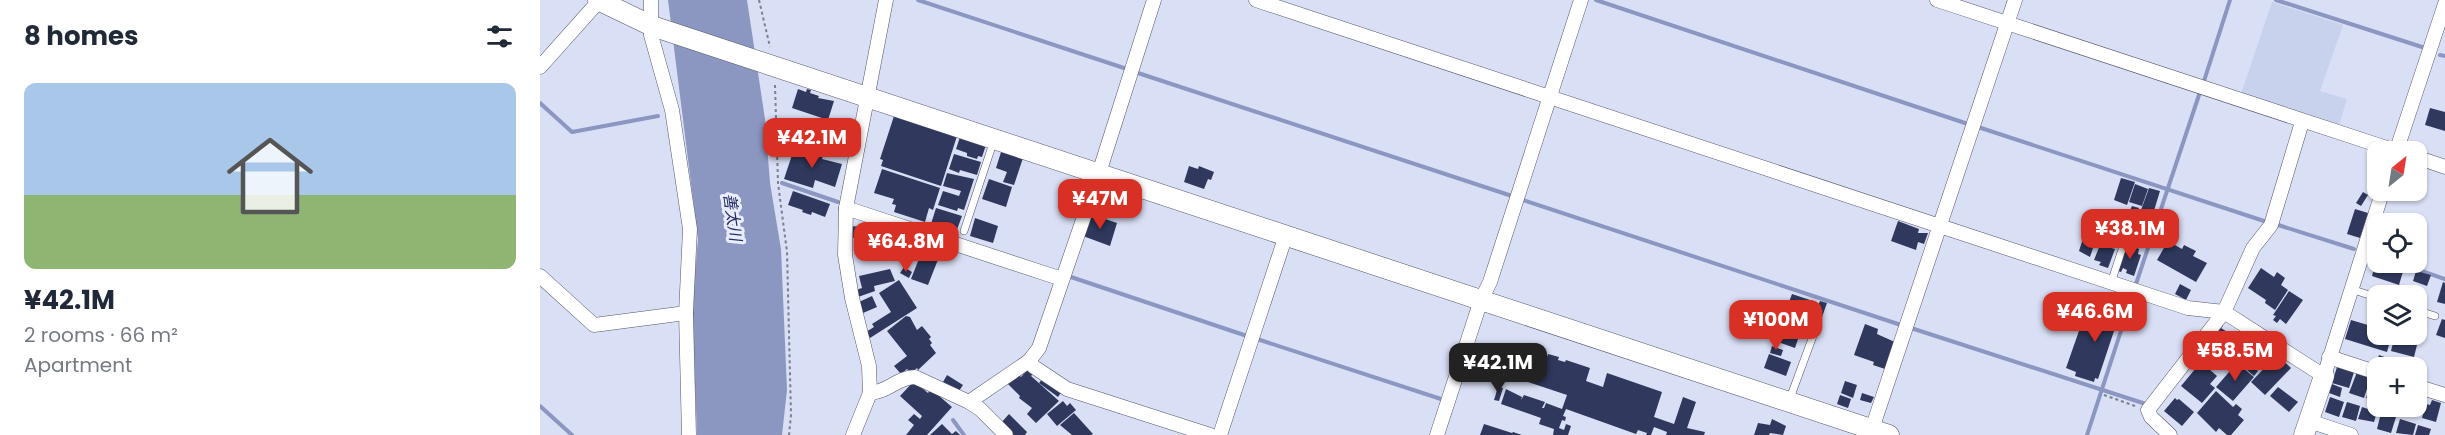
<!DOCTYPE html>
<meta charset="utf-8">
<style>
body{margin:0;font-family:Poppins,"Noto Sans JP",sans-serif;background:#f6f6f7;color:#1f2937;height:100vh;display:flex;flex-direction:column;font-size:22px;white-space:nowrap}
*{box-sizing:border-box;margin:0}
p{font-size:20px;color:#747a83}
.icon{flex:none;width:33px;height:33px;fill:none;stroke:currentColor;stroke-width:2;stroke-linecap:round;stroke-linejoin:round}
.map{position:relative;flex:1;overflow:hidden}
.drawer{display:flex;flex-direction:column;background:#fff;width:540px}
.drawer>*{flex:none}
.needle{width:39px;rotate:30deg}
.fabs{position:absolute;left:1827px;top:141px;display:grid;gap:12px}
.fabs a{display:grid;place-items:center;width:60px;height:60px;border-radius:12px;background:#fff;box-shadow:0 2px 4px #0004;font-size:30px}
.price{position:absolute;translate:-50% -51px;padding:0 14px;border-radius:12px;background:#d93025;color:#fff;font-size:20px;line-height:39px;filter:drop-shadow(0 2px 3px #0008)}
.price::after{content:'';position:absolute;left:50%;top:36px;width:18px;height:14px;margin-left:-9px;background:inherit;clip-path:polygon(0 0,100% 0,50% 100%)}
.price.on{background:#222;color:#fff}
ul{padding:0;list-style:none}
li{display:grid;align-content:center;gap:12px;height:318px;padding:0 24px}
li+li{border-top:2px solid #e0e1e3}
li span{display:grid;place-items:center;height:186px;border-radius:12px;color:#555}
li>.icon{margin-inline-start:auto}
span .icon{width:108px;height:108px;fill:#fffc;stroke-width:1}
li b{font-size:26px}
h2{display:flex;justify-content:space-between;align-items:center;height:72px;padding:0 24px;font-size:26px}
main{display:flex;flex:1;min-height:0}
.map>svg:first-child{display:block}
</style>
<main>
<section class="drawer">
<h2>8 homes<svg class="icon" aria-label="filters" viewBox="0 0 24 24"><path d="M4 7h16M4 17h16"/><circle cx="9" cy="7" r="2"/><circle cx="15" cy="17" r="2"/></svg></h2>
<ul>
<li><span style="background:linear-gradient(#a9c7e8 60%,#8fb573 0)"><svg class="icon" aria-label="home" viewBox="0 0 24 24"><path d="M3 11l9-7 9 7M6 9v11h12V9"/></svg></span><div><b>¥42.1M</b><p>2 rooms · 66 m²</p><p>Apartment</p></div></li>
</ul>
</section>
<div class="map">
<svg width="1905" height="435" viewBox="0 0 1905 435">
<rect width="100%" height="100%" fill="#d9dff5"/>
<path fill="#c9d2ed" d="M1732,2L1803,25L1780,91L1807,99L1798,128L1700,97Z"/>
<path fill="#8c97c1" d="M128,0H207L225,119L230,183L241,249L247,390L242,435H157L152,308L158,239Z"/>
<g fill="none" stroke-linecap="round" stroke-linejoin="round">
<g stroke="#8c97c1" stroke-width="4">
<path d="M378,0L587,69"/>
<path d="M1056,0L1428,124"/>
<path d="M1736,0L1882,47"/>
<path d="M1900,55L1905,56"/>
<path d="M595,72L972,196"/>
<path d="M1664,81L1690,0"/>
<path d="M0,103L32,132L118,116"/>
<path d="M1438,127L1727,222"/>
<path d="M242,183L298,202"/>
<path d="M980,199L1361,325"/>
<path d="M1735,224L1814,249"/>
<path d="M1833,255L1838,256"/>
<path d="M1856,262L1905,279"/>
<path d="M528,276L707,336"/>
<path d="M1595,287L1660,92"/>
<path d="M1371,328L1609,405"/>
<path d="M717,339L904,400"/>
<path d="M0,406L32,435"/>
<path d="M413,420L424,435"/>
<path d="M1547,435L1593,294"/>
</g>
</g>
<g fill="#30395d">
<path d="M258,89L266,92L267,89L271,90L270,93L279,96L278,98L294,101L288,120L252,108Z"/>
<path d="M1890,108L1905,112V131L1885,125Z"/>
<path d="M354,116L417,136L401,186L341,166L343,160L340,159Z"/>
<path d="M420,137L446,145L442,157L438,156L437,159L427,156V153L416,149Z"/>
<path d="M267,147L284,153L282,159L302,164L295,187L275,180L273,188L244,179L254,149L265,153Z"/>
<path d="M462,149L483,158L474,185L463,182L467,172L456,168Z"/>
<path d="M414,154L441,162L437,175L420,170L419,173L409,169Z"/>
<path d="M649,166L658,169L659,166L674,172L671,180L668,179L664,189L644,182Z"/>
<path d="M342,169L400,188L393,210L389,208L385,222L354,212L356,205L352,204L354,199L334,193Z"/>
<path d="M407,173L434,179L424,210L418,208L417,211L398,205L403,191L419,196L421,191L403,186Z"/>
<path d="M1581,178L1595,182L1587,205L1574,200Z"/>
<path d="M449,179L472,187L466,207L442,199Z"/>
<path d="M1595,184L1608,189L1602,206L1589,202Z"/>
<path d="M1609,188L1620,191L1613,214L1601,210Z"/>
<path d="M253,191L290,204L285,217L272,212L271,215L262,212L263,210L248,205Z"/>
<path d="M1823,192L1828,195L1821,206L1816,203Z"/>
<path d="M1592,206L1599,208L1596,218L1588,215Z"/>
<path d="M396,208L422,216L415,235L403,231L404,228L391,224Z"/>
<path d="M1815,209L1828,213L1820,238L1807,234Z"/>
<path d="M1570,210L1578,213L1576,218L1584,220L1577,240L1569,237L1567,243L1561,241Z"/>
<path d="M551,214L577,223L570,246L543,236Z"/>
<path d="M435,218L458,226L453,243L430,236Z"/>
<path d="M1606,219L1611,221L1603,246L1589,241L1594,223L1604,226Z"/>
<path d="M1358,221L1379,229L1378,233H1388L1384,244L1378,242L1376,250L1351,241Z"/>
<path d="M336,222L350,227L347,236L350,237L344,252L320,245L328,224L334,226Z"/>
<path d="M311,226L321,227L320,239L310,237Z"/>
<path d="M1546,229L1558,233L1550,257L1539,251Z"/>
<path d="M1628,241L1642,249L1644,245L1656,251L1653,256L1667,263L1656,282L1617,260Z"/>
<path d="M1587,244L1599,249L1598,254L1601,255L1594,276L1586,273L1587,270L1583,268L1581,272L1578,271Z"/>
<path d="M1560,245L1575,249L1568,268L1559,265L1561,262L1554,260Z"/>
<path d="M382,251L399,257L388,285L371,279Z"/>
<path d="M1843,262L1864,268L1859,285L1832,276L1835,264L1842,266Z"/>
<path d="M364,267L372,272L369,278L360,273Z"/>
<path d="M1721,268L1734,277L1737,272L1745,278L1741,285L1748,290L1735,310L1725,303L1726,300L1708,288Z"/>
<path d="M350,269L355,281L334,286L335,291L318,297L316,290L322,288L319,276Z"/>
<path d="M1876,271L1891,275L1887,286L1873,281Z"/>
<path d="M359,280L377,308L330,338L326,332L334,327L332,324L351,312L339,293Z"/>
<path d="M1903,282L1905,283V304L1897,302Z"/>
<path d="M1640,284L1651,290L1646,300L1635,294Z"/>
<path d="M1749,291L1763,300L1746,324L1740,319L1737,323L1733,320L1736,316L1733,315Z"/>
<path d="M1252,294L1276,302L1271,318L1246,310Z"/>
<path d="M332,296L337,307L323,313L319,302Z"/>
<path d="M1566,297L1581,302L1579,306L1582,307L1558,379L1555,378L1554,382L1535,376L1536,372L1526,368L1540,328L1554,332Z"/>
<path d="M1280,301L1287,303L1277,331L1268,329Z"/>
<path d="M366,316L370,317L377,330L382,326L391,337L389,339L392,343L390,345L396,353L378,370L377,368L371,373L367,369L361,374L354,366L367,356L347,331Z"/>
<path d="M1902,319L1905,320V338L1896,335Z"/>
<path d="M1811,320L1838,328V334H1852L1847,352L1805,339Z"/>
<path d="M1241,323L1261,330L1255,348L1235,341Z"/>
<path d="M1325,324L1338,329L1337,334L1357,343L1348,370L1333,365L1334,362L1314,355Z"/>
<path d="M1680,324L1683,326L1681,328L1692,335L1695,332L1703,337L1700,341L1719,353L1711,365L1718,371L1714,376L1707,370L1708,369L1694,359L1689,366L1680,359L1685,353L1668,342Z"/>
<path d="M1855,335L1878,341L1874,357L1851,351Z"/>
<path d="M1232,346L1243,350L1241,356L1230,353Z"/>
<path d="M1008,354L1019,357L1018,360L1025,362L1026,360L1050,368L1046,381L1063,387L1067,373L1122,392L1114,417L1134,424L1143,397L1156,402L1147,428L1165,432L1164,435H1126L1127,432L1114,427L1111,435H1106L1107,433L1098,430L1096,434L1026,409L1023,416L1026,417L1025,421L1022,420L1019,428L1024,430L1026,424L1031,426L1028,435H1013L1014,429L999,424L1001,418L961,404L966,389L982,397L981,400L984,395L1005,402L1002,408H1004L1006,403L1022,409L1027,395L988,382L993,368L985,366L986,360L1004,366Z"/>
<path d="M1229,354L1251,362L1246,376L1224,368Z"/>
<path d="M1737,355L1751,368L1725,395L1711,382Z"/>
<path d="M1839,355L1847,358L1843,368L1835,367Z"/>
<path d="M1661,362L1677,376L1670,384L1675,388L1662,403L1641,386Z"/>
<path d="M1697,363L1714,377L1693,401L1676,387Z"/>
<path d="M1797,367L1814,372L1809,388L1792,383Z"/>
<path d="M488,369L493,374L491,376L519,401L496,423L487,414L492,408L479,398L480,396L467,383L477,373L481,377Z"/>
<path d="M1817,372L1831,377L1824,398L1809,393Z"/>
<path d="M407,375L423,385L419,391L403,382Z"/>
<path d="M504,377L522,391L518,397L499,383Z"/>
<path d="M1832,380L1838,382V402L1826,398Z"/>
<path d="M374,381L388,393L391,389L412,407L387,435H366L374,425L368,420L374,414L380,419L382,416L360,396Z"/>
<path d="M1305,381L1317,385L1313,398L1301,393Z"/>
<path d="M1792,384L1802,388L1800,397L1789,393Z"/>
<path d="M958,387L963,388L959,401L954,400Z"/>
<path d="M1738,387L1758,402L1749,412L1730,396Z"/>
<path d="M1676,391L1693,407L1696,404L1702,409L1698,415L1704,420L1691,435H1687L1679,428L1676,432L1657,413Z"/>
<path d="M1322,393L1334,397L1331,403L1320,400Z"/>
<path d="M1876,394L1882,396L1876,416L1862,412L1864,406H1876Z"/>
<path d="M1300,395L1311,399L1308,408L1297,404Z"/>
<path d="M1790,397L1804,402L1799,417L1785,412Z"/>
<path d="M1635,398L1637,400L1639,399L1654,412L1642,426L1624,411Z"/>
<path d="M1892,400L1901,403L1896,422L1882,418L1886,404L1890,405Z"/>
<path d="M523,401L527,406L530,403L536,410L517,426L507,414Z"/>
<path d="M1807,402L1820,406L1816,421L1802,417Z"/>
<path d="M1822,407L1837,412L1834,422L1818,419Z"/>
<path d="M534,413L553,434L551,435H532L520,425Z"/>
<path d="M1841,413L1856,417L1851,433L1837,429Z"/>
<path d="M469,414L487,432L485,435H471L460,424Z"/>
<path d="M1232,419L1246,426L1243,435L1230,433L1229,435H1214L1218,423L1230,425Z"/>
<path d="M1860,419L1876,424L1873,435L1856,433Z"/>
<path d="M402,424L412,434L416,431L420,435H390Z"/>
<path d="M944,424L972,433L973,432L982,435H940Z"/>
<path d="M1878,425L1891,429L1889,435H1875Z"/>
</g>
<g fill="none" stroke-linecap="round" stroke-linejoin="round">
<g stroke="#515668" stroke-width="8">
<g id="lane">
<path d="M424,231L454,140"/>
<path d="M1571,283L1592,219"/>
<path d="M1811,289L1838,298"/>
<path d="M1876,310L1895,316"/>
<path d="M1249,401L1273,336"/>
</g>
</g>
<g stroke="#515668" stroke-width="15">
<g id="street">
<path d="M614,0L559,173L499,348L489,361L494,367L527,389L670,435"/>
<path d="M716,0L1648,308L1684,312L1784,376L1843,190"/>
<path d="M1397,0L1859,152"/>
<path d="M0,67L59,1"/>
<path d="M1856,152L1905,4"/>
<path d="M1876,157L1905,167"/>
<path d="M306,208L522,279"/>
<path d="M0,276L54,325L146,313L150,229L132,110L111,35V0"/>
<path d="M146,313L149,435"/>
<path d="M1789,357L1838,373"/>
<path d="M1876,386L1905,395"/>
<path d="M330,393C348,392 358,377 375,377L429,402L489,361"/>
<path d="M429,402L440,409L466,435"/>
<path d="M1769,421L1811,435"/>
<path d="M313,435L330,393L329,366L312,298L305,255L306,208L346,0"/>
<path d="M680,435L746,235"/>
<path d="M897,435L941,300L950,282L1041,0"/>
<path d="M1330,435L1475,0"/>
<path d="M1630,435L1611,417L1608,410L1684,312L1713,248L1731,225L1762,122"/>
</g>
</g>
<g stroke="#515668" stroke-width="21">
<g id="secondary">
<path d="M58,0L112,26L1349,435"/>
<path d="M1764,435L1784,376"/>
</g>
</g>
<g stroke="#7b7f8e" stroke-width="2" stroke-dasharray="3 3" stroke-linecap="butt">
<path d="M219,0L230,47"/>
<path d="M235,85L238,183L247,252L251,415L249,435"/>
<path d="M1564,395L1595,406"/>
</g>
<use href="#lane" stroke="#fff" stroke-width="7"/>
<use href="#street" stroke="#fff" stroke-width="14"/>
<use href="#secondary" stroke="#fff" stroke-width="20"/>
</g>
<g text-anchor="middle" stroke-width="6" stroke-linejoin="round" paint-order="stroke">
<g font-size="16" font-style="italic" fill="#242c61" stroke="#e7ecfe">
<text transform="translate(193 217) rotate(82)" y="6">善太川</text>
</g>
</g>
</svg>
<div class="fabs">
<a><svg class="needle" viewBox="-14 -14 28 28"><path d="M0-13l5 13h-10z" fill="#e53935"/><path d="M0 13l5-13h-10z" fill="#747a83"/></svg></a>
<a><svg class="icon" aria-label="locate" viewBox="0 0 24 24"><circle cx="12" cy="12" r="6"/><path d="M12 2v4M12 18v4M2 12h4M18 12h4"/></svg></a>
<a><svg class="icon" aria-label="layers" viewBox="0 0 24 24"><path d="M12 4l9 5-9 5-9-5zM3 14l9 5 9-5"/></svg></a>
<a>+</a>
</div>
<b class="price" style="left:272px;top:169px">¥42.1M</b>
<b class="price" style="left:560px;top:230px">¥47M</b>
<b class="price" style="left:1590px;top:260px">¥38.1M</b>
<b class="price" style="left:366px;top:273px">¥64.8M</b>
<b class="price" style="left:1555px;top:343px">¥46.6M</b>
<b class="price" style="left:1236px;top:351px">¥100M</b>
<b class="price" style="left:1695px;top:382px">¥58.5M</b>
<b class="price on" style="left:958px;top:394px">¥42.1M</b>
</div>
</main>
